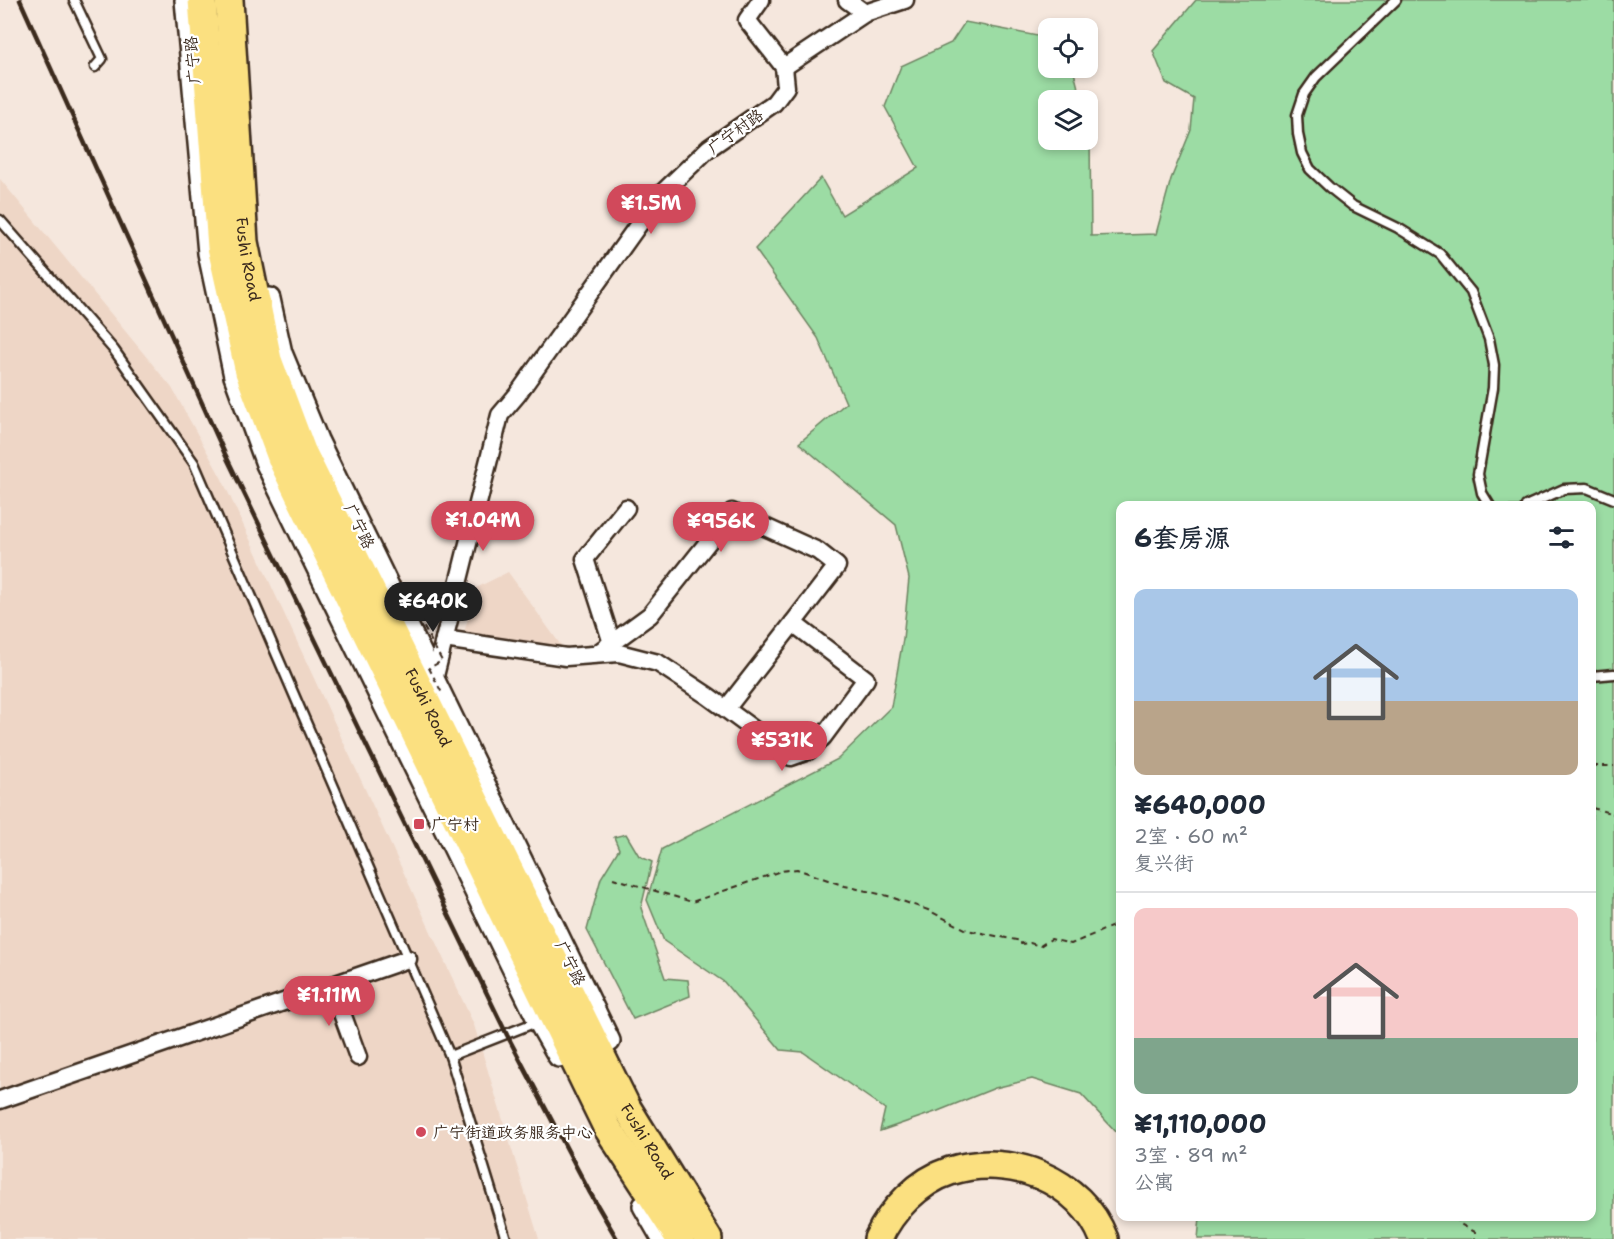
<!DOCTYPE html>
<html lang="zh">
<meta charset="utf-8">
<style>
body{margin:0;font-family:"Shantell Sans","LXGW WenKai TC",sans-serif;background:#f6f6f7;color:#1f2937;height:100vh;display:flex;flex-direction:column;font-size:22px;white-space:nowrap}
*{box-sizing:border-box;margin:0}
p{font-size:20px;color:#747a83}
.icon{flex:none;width:33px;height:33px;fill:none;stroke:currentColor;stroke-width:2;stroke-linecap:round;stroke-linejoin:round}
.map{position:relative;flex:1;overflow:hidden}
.drawer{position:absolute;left:1116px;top:501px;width:480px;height:720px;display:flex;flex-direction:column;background:#fff;border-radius:12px;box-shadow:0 3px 9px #0003}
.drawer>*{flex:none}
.controls{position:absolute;left:1038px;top:18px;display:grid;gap:12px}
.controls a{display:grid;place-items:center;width:60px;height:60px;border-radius:12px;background:#fff;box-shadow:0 3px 9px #0003;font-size:30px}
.price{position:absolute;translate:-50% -51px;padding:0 14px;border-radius:21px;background:#d1495b;color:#fff;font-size:20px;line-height:39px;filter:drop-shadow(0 2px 3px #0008)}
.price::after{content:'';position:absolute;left:50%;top:36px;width:18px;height:14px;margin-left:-9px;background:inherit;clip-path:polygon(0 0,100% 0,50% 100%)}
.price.selected{background:#222;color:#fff}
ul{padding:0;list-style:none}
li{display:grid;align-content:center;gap:12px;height:318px;padding:0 18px}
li+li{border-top:2px solid #e0e1e3}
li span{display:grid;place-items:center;height:186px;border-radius:12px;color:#555}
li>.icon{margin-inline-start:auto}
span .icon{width:108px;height:108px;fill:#fffc;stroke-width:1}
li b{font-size:26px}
h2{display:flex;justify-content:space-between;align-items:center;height:72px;padding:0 18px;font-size:26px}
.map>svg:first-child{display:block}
</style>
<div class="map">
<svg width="1614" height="1239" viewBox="0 0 1614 1239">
<rect width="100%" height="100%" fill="#f5e7dd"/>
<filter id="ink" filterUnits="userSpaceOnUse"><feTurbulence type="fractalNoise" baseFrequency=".0167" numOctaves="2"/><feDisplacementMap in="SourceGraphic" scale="12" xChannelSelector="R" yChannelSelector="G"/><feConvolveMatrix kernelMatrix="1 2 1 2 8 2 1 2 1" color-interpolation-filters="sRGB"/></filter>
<g filter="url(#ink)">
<g fill="#eed6c6">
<path d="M0,179L172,388L222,479L474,1025L539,1239H0Z"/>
<path d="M508,572L565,651L463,637L476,588Z"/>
</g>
<g fill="#9cdca4" stroke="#6c8361" stroke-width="1.5">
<path d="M1196,0H1614V1239H1198L1200,1217L1592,1216V506H1120V1134H1118L1081,1094L1032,1079L995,1088L938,1111L880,1131L885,1109L803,1052L781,1050L724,982L664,941L647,900L662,849L838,759L891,707L903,639L909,578L896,525L799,443L846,403L818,338L755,249L821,178L842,215L918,168L885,107L901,66L951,43L965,22L1048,38V68H1073L1081,100H1048V140H1088V127L1090,136L1091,236L1156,234L1171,179L1191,130L1194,99L1166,83L1153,51Z"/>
<path d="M626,834L639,856L652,862L641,908L665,978L688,980L690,996L633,1019L587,930L601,878L619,849L614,837Z"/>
</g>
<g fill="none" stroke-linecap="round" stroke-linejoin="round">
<g stroke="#3b2a1e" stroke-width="13">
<g id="service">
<path d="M74,0L102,59L95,67"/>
<path d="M1396,0L1316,77L1304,94L1297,115L1298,134L1302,153L1310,169L1329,187L1353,206L1398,228L1440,254L1471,292L1489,339L1494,365L1493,388L1478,474L1482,493L1490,506"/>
<path d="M0,220L114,350L194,463L450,1056L506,1239"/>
<path d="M1526,506L1564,489L1587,488L1614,499"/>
<path d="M1592,676L1614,674"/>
<path d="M450,1056L539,1021"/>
</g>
</g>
<g stroke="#3b2a1e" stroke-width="21">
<g id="minor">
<path d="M761,0L747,20L784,67"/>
<path d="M847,0L865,13"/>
<path d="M784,67L865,13L905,0"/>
<path d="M444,639L566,657L619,653L658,663L708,696L791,757L808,751L823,737L866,679L793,623L726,709"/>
<path d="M612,643L585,559L626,508"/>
<path d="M598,653L650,615L732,512L818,551L837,566L793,623"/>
<path d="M434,680L500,415L517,395L659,196L709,148L774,103L786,87L784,67"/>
<path d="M332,986L358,1057"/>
<path d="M0,1100L408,959"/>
</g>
</g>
<g stroke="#3b2a1e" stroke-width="26">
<g id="tertiary">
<path d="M186,0L209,253L235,376L267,464L539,1021L559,1056"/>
<path d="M269,299L281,353L317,440L609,1041"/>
<path d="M644,1206L663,1239"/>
</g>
</g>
<g stroke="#3b2a1e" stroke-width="32">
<g id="trunk">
<path d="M202,0L221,247L249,372L282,460L607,1127L680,1239"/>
<path id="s1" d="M229,0L244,242L268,360L302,451L627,1108L708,1239"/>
<path d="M878,1239C891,1210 919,1181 950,1171C1009,1152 1081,1179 1104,1239"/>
</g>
</g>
<g stroke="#3b2a1e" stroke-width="2" stroke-dasharray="6 4.5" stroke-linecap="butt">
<path d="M1592,766H1614"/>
<path d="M1592,808L1614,814"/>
<path d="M613,878L692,902L781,871L797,869L845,886L888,896L928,910L967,930L1021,941V944L1030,943L1040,946L1051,939L1071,944L1120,923"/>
<path d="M1456,1216L1460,1224L1475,1232V1239"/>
</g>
<use href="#service" stroke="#fff" stroke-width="8"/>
<use href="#minor" stroke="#fff" stroke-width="16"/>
<use href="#tertiary" stroke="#fff" stroke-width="21"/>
<use href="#trunk" stroke="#fbe080" stroke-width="27"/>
<path stroke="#3b2a1e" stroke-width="4.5" d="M20,0L225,454L507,1035L589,1191L617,1239"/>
<path stroke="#3b2a1e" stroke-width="2" stroke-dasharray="6 4.5" stroke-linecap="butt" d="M399,581L442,661L429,668L442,693"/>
</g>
</g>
<g fill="#d1495b" stroke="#fff" stroke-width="2">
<rect x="413" y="818" width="12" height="12" rx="3"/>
<circle cx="421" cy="1132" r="6"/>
</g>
<g text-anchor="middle" stroke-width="4.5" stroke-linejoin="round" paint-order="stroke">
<g font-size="16" fill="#3b2a1e" stroke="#fff">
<text transform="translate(192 60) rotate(-95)" y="6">广宁路</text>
<text transform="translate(735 131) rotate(-36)" y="6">广宁村路</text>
<text dy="6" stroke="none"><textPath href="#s1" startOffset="260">Fushi Road</textPath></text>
<text transform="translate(360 526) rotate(64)" y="6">广宁路</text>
<text dy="6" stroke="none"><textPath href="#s1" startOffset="746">Fushi Road</textPath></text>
<text transform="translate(571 963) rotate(64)" y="6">广宁路</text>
<text dy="6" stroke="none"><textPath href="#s1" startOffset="1232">Fushi Road</textPath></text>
</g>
<g font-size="16" fill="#3b2a1e" stroke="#fff" text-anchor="start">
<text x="431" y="830">广宁村</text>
<text x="433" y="1138">广宁街道政务服务中心</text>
</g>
</g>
</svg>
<div class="controls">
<a><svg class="icon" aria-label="locate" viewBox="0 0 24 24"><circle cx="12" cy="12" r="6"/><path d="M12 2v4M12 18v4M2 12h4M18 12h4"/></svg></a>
<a><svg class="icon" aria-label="layers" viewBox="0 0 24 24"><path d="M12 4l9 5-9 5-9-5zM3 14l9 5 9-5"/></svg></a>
</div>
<b class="price" style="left:651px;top:235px">¥1.5M</b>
<b class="price" style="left:483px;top:552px">¥1.04M</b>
<b class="price" style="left:721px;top:553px">¥956K</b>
<b class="price selected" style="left:433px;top:633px">¥640K</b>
<b class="price" style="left:782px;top:772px">¥531K</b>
<b class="price" style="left:329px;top:1027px">¥1.11M</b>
<section class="drawer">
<h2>6套房源<svg class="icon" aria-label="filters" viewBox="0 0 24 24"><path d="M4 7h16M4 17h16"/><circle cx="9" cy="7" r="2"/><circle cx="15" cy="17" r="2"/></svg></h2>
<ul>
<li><span style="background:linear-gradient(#a9c7e8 60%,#b9a48a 0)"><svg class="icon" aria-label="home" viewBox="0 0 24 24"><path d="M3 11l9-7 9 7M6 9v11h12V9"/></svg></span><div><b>¥640,000</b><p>2室 · 60 m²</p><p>复兴街</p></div></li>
<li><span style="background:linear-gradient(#f6c9c9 70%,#7fa58c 0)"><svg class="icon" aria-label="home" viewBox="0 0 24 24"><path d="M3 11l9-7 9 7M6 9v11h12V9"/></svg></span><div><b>¥1,110,000</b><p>3室 · 89 m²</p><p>公寓</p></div></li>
</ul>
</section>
</div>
